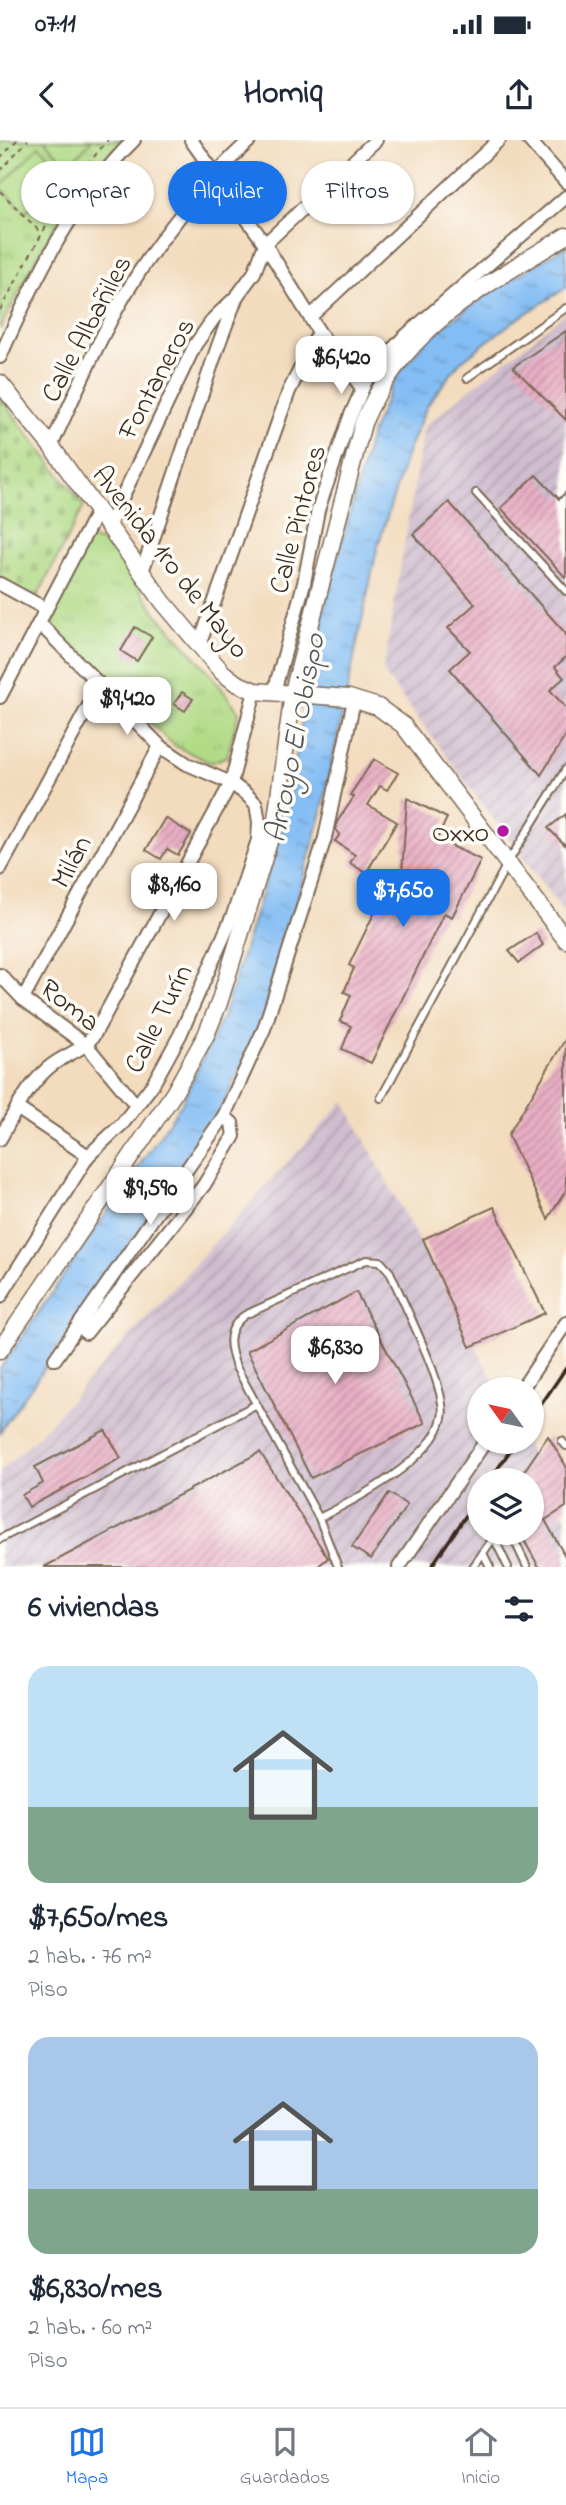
<!DOCTYPE html>
<html lang="es">
<meta charset="utf-8">
<style>
body{margin:0;font-family:"Indie Flower",sans-serif;background:#f6f6f7;color:#1f2937;height:100vh;display:flex;flex-direction:column;font-size:26px;white-space:nowrap}
*{box-sizing:border-box;margin:0}
p{font-size:23px;color:#747a83}
.icon{flex:none;width:38px;height:38px;fill:none;stroke:currentColor;stroke-width:2;stroke-linecap:round;stroke-linejoin:round}
.map{position:relative;height:1427px;overflow:hidden}
.panel{display:flex;flex-direction:column;background:#fff;flex:1}
.panel>*{flex:none}
.guide{position:absolute;left:21px;top:21px;width:525px;height:63px;display:flex;gap:14px}
.needle{width:46px;rotate:303deg}
.buttons{position:absolute;left:467px;top:1237px;display:grid;gap:14px}
.buttons a{display:grid;place-items:center;width:77px;height:77px;border-radius:50%;background:#fff;box-shadow:0 2px 5px #0004;font-size:35px}
.price{position:absolute;translate:-50% -60px;padding:0 16px;border-radius:14px;background:#fff;color:#222;font-size:23px;line-height:46px;filter:drop-shadow(0 2px 4px #0008)}
.price::after{content:'';position:absolute;left:50%;top:42px;width:21px;height:16px;margin-left:-10px;background:inherit;clip-path:polygon(0 0,100% 0,50% 100%)}
.price.on{background:#1a73e8;color:#fff}
ul{padding:0;list-style:none}
li{display:grid;align-content:center;gap:14px;height:371px;padding:0 28px}
li span{display:grid;place-items:center;height:217px;border-radius:21px;color:#555}
li>.icon{margin-inline-start:auto}
span .icon{width:126px;height:126px;fill:#fffc;stroke-width:1}
li b{font-size:30px}
h2{display:flex;justify-content:space-between;align-items:center;height:84px;padding:0 28px;font-size:30px}
.chip{padding:0 24px;border-radius:32px;background:#fff;box-shadow:0 2px 5px #0004;font-size:24px;line-height:63px}
.chip.on{background:#1a73e8;color:#fff}
.status{display:flex;justify-content:space-between;align-items:center;height:49px;padding:0 35px;background:#fff;direction:ltr}
.status svg{height:19px;fill:currentColor}
header{display:flex;justify-content:space-between;align-items:center;height:91px;padding:0 28px;background:#fff;font-size:32px;font-weight:700}
.menu{display:flex;justify-content:space-around;align-items:center;height:98px;border-top:2px solid #e0e1e3;background:#fff;font-size:19px;color:#747a83}
.menu a{display:grid;justify-items:center;gap:4px}
.menu .on{color:#1a73e8}
.map>svg:first-child{display:block}
</style>
<div class="status"><b>07:11</b><svg viewBox="0 0 49 12"><path d="M0 12V9h3v3zM5 12V6h3v6zM10 12V3h3v9zM15 12V0h3v12zM26 1h20v11H26zM47 4h2v5h-2z"/></svg></div>
<header><svg class="icon" aria-label="back" viewBox="0 0 24 24"><path d="M15 5l-7 7 7 7"/></svg>Homiq<svg class="icon" aria-label="share" viewBox="0 0 24 24"><path d="M12 15V3M7 8l5-5 5 5M5 13v7h14v-7"/></svg></header>
<div class="map">
<svg width="566" height="1427" viewBox="0 0 566 1427">
<defs>
<pattern id="industrial-furrows" width="10" height="10" patternUnits="userSpaceOnUse" patternTransform="scale(1.75)"><rect width="10" height="10" fill="#cfbdcf"/><path d="M-1 1l2-2M0 10L10 0M9 11l2-2" fill="none" stroke="#a99aa7"/></pattern>
<pattern id="grass-tufts" width="24" height="20" patternUnits="userSpaceOnUse" patternTransform="scale(1.75)"><rect width="24" height="20" fill="#b0da85"/><path d="M3 7l-1-3M5 7V3M7 7l1-3M15 17l-1-3M17 17v-4M19 17l1-3" fill="none" stroke="#98bb72"/></pattern>
<pattern id="cemetery-stones" width="16" height="16" patternUnits="userSpaceOnUse" patternTransform="scale(1.75)"><rect width="16" height="16" fill="#b0da85"/><path d="M2 7V4a2 2 0 0 1 4 0v3zM10 15v-3a2 2 0 0 1 4 0v3z" fill="#98bb72"/></pattern>
<pattern id="water-ripples" width="26" height="14" patternUnits="userSpaceOnUse" patternTransform="scale(1.75)"><rect width="26" height="14" fill="#83bdf4"/><path d="M2 4q2-2 4 0t4 0M15 11q2-2 4 0t4 0" fill="none" stroke="#6c9ac5"/></pattern>
<pattern id="building-hatch" width="6" height="6" patternUnits="userSpaceOnUse" patternTransform="scale(1.75)"><rect width="6" height="6" fill="#e9afc5"/><path d="M-1 1l2-2M0 6l6-6M5 7l2-2" fill="none" stroke="#be8f9f"/></pattern>
</defs>
<rect width="100%" height="100%" fill="#fdfcf7"/>
<filter id="ink" filterUnits="userSpaceOnUse"><feTurbulence type="fractalNoise" baseFrequency=".0143" numOctaves="2"/><feDisplacementMap in="SourceGraphic" scale="14" xChannelSelector="R" yChannelSelector="G"/><feConvolveMatrix kernelMatrix="1 2 1 2 8 2 1 2 1" color-interpolation-filters="sRGB"/></filter>
<filter id="wash" filterUnits="userSpaceOnUse"><feTurbulence type="fractalNoise" baseFrequency=".00686" numOctaves="4" result="noise"/><feDisplacementMap in="SourceGraphic" scale="28" xChannelSelector="R" yChannelSelector="G"/><feGaussianBlur stdDeviation="1.57" result="paint"/><feColorMatrix in="noise" values="0 0 0 0 0 0 0 0 0 0 0 0 0 0 0 0 0 1.4 0 .05"/><feComposite in="paint" operator="in"/></filter>
<g filter="url(#wash)">
<rect width="100%" height="100%" fill="#f3dbbd"/>
<g fill="url(#industrial-furrows)" fill-rule="evenodd">
<path d="M566,173V775L383,532L424,286Z"/>
<path d="M344,961L498,1249L480,1250V1302H525L566,1379V1427H0V1332L39,1295ZM480,1340H532V1393H480Z"/>
</g>
<g fill="url(#grass-tufts)" stroke="#768252" stroke-width="2">
<path d="M4,0H123C68,52 33,123 0,189V4Z"/>
<path d="M89,399L108,403L157,474L210,533L239,572L227,616L211,623L177,607L166,598L54,489L52,468Z"/>
</g>
<path fill="url(#cemetery-stones)" stroke="#768252" stroke-width="2" d="M0,258L84,366L35,461L0,440Z"/>
<g fill="#b0da85" stroke="#768252" stroke-width="2">
<path d="M44,0H92L68,26Z"/>
<path d="M39,6L65,30L26,72L0,47Z"/>
</g>
<path fill="url(#water-ripples)" stroke="#5f7489" stroke-width="2" d="M566,106V148L511,183L459,223L427,266L408,310L377,409L320,679L261,886L214,983L0,1292V1229L182,963L225,871L288,668L312,515L371,294L395,239L429,196L494,150Z"/>
<g id="blocks">
<g fill="url(#building-hatch)">
<path d="M566,191V280L513,227Z"/>
<path d="M536,335L559,359L566,352V438L501,368Z"/>
<path d="M449,362L566,494V517L555,527L564,538L550,550L566,568V595L541,635L450,529L470,511L448,488L475,464L413,394Z"/>
<path d="M135,487L152,497L137,521L121,511Z"/>
<path d="M182,552L193,559L185,571L174,564Z"/>
<path d="M374,619L398,633L387,650L380,646L368,665L397,682L366,733L350,723L355,715L335,701L340,694L336,690L337,682L354,657L350,655Z"/>
<path d="M407,658L447,678L437,699L481,720L452,777L444,773L371,923L342,909L351,886L340,881L351,855L344,852L354,828L349,825L383,755L400,763Z"/>
<path d="M566,674V706L548,688Z"/>
<path d="M165,678L191,694L178,715L167,709L161,719L146,710Z"/>
<path d="M536,793L543,805L519,823L509,811Z"/>
<path d="M566,898V1050L548,1079L508,995Z"/>
<path d="M494,1067L545,1173L470,1207L423,1099Z"/>
<path d="M356,1152L425,1283L311,1338L247,1211Z"/>
<path d="M105,1290L121,1318L29,1367L22,1355L43,1343L35,1327Z"/>
<path d="M548,1296L566,1326V1367L545,1380L566,1418V1427H539L520,1393H532V1340H518Z"/>
<path d="M260,1312L328,1418L317,1427H44Z"/>
<path d="M389,1353L407,1365L371,1419L352,1407Z"/>
</g>
</g>
</g>
<g filter="url(#ink)">
<use href="#blocks" fill-opacity="0" stroke="#7b6856" stroke-width="2"/>
<g fill="none" stroke-linecap="round" stroke-linejoin="round">
<g stroke="#7b6856" stroke-width="10">
<g id="service">
<path d="M467,238L566,168"/>
<path d="M476,353L566,451"/>
<path d="M381,958L508,722L566,629"/>
<path d="M562,1301L566,1306"/>
<path d="M319,1378C355,1360 433,1320 442,1278C449,1251 402,1161 390,1132L380,1121L366,1120L245,1175C225,1189 229,1207 236,1227L319,1378L338,1427"/>
<path d="M511,1393L527,1427"/>
<path d="M494,1398L508,1427"/>
<path d="M0,1399L255,1265"/>
<path d="M483,1413L490,1427"/>
<path d="M473,1427L497,1393"/>
</g>
</g>
<g stroke="#7b6856" stroke-width="16">
<g id="minor">
<path d="M191,0L265,104L319,192L362,248"/>
<path d="M529,0L566,42"/>
<path d="M310,177L499,0"/>
<path d="M0,217C35,138 72,61 134,0"/>
<path d="M51,306C75,255 97,202 126,153C158,100 204,42 250,0"/>
<path d="M108,387L195,205L214,178L237,156"/>
<path d="M142,432L218,206L237,156L254,133L265,104L376,0"/>
<path d="M0,444L46,469"/>
<path d="M199,506L289,251L319,192"/>
<path d="M274,552L304,443L318,370L350,277L368,236L403,198L566,57"/>
<path d="M0,557L97,372"/>
<path d="M0,729L100,545"/>
<path d="M0,835L23,859L87,906L136,965"/>
<path d="M23,859L160,606"/>
<path d="M17,968L88,1016"/>
<path d="M0,999C13,975 26,948 47,929C63,914 84,912 95,893L231,643L255,551"/>
<path d="M0,1157L88,1016L123,983L153,944L180,895L233,775L258,700L259,682L256,664L247,655L231,643L187,624L160,606L39,483"/>
<path d="M86,1193L204,1045L234,996L232,983L224,976"/>
<path d="M55,1219L224,976L264,889L325,698L354,560"/>
<path d="M521,1250L566,1183"/>
<path d="M399,1427L485,1302"/>
</g>
</g>
<g stroke="#7b6856" stroke-width="19">
<g id="tertiary">
<path d="M0,243L51,306L163,462L222,532L236,543L255,551L349,558L378,567L403,585L566,800"/>
<path d="M0,1210L174,953L206,895L219,863L276,679L293,552L363,283C404,186 482,148 566,96"/>
</g>
</g>
<g stroke="#7b6856" stroke-width="2" stroke-dasharray="5 5" stroke-linecap="butt">
<path d="M0,18L17,0"/>
<path d="M0,31L28,0"/>
<path d="M0,51L40,92"/>
<path d="M0,170L66,50L108,0"/>
</g>
<use href="#service" stroke="#fff" stroke-width="6"/>
<use href="#minor" stroke="#fff" stroke-width="12"/>
<use href="#tertiary" stroke="#fff" stroke-width="16"/>
<g stroke="#3b2a1e" stroke-width="3.5">
<path d="M532,1278L566,1228"/>
<path d="M490,1340L516,1302"/>
<path d="M431,1427L480,1355"/>
</g>
</g>
</g>
<circle fill="#b5179e" stroke="#fdfcf7" stroke-width="2.5" cx="503" cy="691" r="7"/>
<g text-anchor="middle" stroke-width="7" stroke-linejoin="round" paint-order="stroke">
<g font-size="28" fill="#3b2a1e" stroke="#fdfcf7">
<text transform="translate(85 188) rotate(-62)" y="10">Calle Albañiles</text>
<text transform="translate(155 238) rotate(-62)" y="10">Fontaneros</text>
<text transform="translate(296 379) rotate(-75)" y="10">Calle Pintores</text>
<text transform="translate(172 421) rotate(52)" y="10">Avenida 1ro de Mayo</text>
<text transform="translate(70 721) rotate(-62)" y="10">Milán</text>
<text transform="translate(71 864) rotate(38)" y="10">Roma</text>
<text transform="translate(157 878) rotate(-63)" y="10">Calle Turín</text>
</g>
<g font-size="28" fill="#3b2a1e" stroke="#fdfcf7" text-anchor="end">
<text x="489" y="701">Oxxo</text>
</g>
<g font-size="30" font-style="italic" fill="#51565e" stroke="#fdfcf7">
<text transform="translate(294 598) rotate(-79)" y="10">Arroyo El Obispo</text>
</g>
</g>
</svg>
<div class="buttons">
<a><svg class="needle" viewBox="-14 -14 28 28"><path d="M0-13l5 13h-10z" fill="#e53935"/><path d="M0 13l5-13h-10z" fill="#747a83"/></svg></a>
<a><svg class="icon" aria-label="layers" viewBox="0 0 24 24"><path d="M12 4l9 5-9 5-9-5zM3 14l9 5 9-5"/></svg></a>
</div>
<b class="price" style="left:341px;top:256px">$6,420</b>
<b class="price" style="left:127px;top:597px">$9,420</b>
<b class="price" style="left:174px;top:783px">$8,160</b>
<b class="price on" style="left:403px;top:789px">$7,650</b>
<b class="price" style="left:150px;top:1087px">$9,590</b>
<b class="price" style="left:335px;top:1246px">$6,830</b>
<div class="guide">
<a class="chip">Comprar</a>
<a class="chip on">Alquilar</a>
<a class="chip">Filtros</a>
</div>
</div>
<section class="panel">
<h2>6 viviendas<svg class="icon" aria-label="filters" viewBox="0 0 24 24"><path d="M4 7h16M4 17h16"/><circle cx="9" cy="7" r="2"/><circle cx="15" cy="17" r="2"/></svg></h2>
<ul>
<li><span style="background:linear-gradient(#bfe0f5 65%,#7fa58c 0)"><svg class="icon" aria-label="home" viewBox="0 0 24 24"><path d="M3 11l9-7 9 7M6 9v11h12V9"/></svg></span><div><b>$7,650/mes</b><p>2 hab. · 76 m²</p><p>Piso</p></div></li>
<li><span style="background:linear-gradient(#a9c7e8 70%,#7fa58c 0)"><svg class="icon" aria-label="home" viewBox="0 0 24 24"><path d="M3 11l9-7 9 7M6 9v11h12V9"/></svg></span><div><b>$6,830/mes</b><p>2 hab. · 60 m²</p><p>Piso</p></div></li>
</ul>
</section>
<nav class="menu">
<a class="on"><svg class="icon" aria-label="map" viewBox="0 0 24 24"><path d="M3 6l6-2 6 2 6-2v14l-6 2-6-2-6 2zM9 4v14M15 6v14"/></svg>Mapa</a>
<a><svg class="icon" aria-label="saved" viewBox="0 0 24 24"><path d="M7 4h10v16l-5-4-5 4z"/></svg>Guardados</a>
<a><svg class="icon" aria-label="home" viewBox="0 0 24 24"><path d="M3 11l9-7 9 7M6 9v11h12V9"/></svg>Inicio</a>
</nav>
